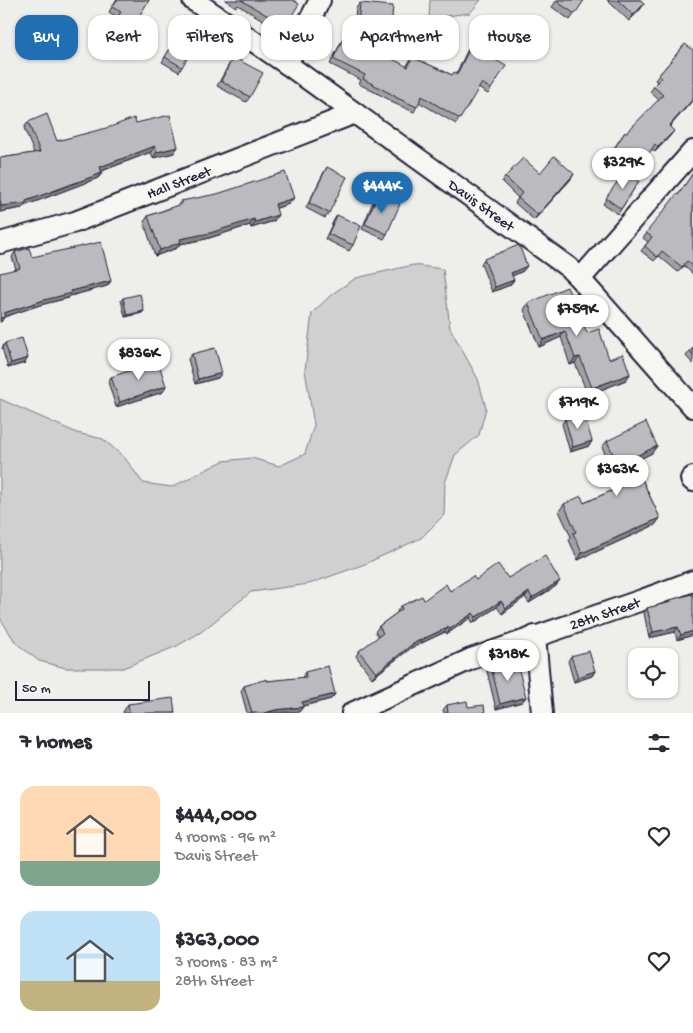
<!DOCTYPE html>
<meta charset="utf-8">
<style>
body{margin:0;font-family:"Gochi Hand",sans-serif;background:#f7f7f7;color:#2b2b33;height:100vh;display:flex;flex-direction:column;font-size:19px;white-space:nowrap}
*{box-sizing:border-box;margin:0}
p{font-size:16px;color:#7c7c81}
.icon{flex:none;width:28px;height:28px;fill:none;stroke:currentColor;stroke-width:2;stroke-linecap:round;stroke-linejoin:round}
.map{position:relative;height:713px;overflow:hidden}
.sheet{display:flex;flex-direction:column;background:#fff;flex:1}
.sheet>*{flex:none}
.guide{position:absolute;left:15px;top:15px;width:664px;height:45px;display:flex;gap:10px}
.tools{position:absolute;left:628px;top:648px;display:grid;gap:10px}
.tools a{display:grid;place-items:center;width:50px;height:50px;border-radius:10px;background:#fff;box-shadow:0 1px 4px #0004;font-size:25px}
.scale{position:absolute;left:15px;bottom:12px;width:135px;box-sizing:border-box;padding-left:5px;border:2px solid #22223b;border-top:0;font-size:14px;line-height:18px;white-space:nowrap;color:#22223b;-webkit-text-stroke:4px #f6f6f2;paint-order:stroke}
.price{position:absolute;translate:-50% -42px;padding:0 11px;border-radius:18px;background:#fff;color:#222;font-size:16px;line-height:32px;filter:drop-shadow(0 1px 2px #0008)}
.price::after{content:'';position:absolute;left:50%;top:30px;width:15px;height:11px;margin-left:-8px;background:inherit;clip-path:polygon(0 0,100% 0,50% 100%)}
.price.selected{background:#1f6fb2;color:#fff}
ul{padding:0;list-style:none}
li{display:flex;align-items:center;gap:15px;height:125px;padding:0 20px}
li span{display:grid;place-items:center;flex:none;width:140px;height:100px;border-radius:15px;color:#555}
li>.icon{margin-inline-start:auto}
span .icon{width:60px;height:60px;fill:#fffc;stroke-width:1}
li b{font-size:21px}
h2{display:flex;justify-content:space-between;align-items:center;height:60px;padding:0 20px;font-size:21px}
.chip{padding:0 18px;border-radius:15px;background:#fff;box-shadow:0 1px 4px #0004;font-size:18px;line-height:45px}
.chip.selected{background:#1f6fb2;color:#fff}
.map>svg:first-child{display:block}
</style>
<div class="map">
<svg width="693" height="713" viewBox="0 0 693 713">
<rect width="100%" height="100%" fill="#eeeeeb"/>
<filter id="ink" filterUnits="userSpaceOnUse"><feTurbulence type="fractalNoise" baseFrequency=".02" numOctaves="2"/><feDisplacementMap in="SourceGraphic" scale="10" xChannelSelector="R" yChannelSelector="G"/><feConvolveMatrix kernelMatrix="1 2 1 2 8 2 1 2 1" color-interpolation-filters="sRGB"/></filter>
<g filter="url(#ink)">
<g fill="#d0d0d1" stroke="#797986">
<path d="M430,0H481L470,13L429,18Z"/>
<path d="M413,265L443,269L450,328L478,379L486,408L479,435L455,455L445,483L444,515L421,538L365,564L309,584L251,592L201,632L177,646L123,668H66L39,661L16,643L0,618V399L77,433L103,439L125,458L143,483L172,487L223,461L252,458L279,466L305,454L314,425L305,370L312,313L332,294L356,278Z"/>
</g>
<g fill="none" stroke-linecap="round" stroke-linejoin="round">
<g stroke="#22223b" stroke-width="24">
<g id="minor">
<path id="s1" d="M193,0L287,64L568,267L580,279L693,407"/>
<path d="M287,64L320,0"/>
<path id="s2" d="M0,243L75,222L355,113"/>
<path d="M580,279L693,151"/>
<path d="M693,477L691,479L693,481"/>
<path d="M535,636L542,713"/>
<path id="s3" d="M352,713L471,659L642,600L693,581"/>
</g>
</g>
<use href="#minor" stroke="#f6f6f2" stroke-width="20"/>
</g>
<g fill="#a1a1a4" stroke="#22223b">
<path d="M116,0H149L125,37L110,27L117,17L109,12Z"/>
<path d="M225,0H293L285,26L281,31L238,5L236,7Z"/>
<path d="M557,0H584L570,20L552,7Z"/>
<path d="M607,0H641L640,10L629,21Z"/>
<path d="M360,3L387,33L354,30L356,8Z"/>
<path d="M181,30L182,67L179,72L162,62Z"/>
<path d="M343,39L354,44L356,40L406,67L412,57L452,75L456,74L467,51L471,46L491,89L488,94L478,88L456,124L419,102L414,112L391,102L392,101L359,84L361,80L330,64L340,44Z"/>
<path d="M685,44L670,127V136L655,152L651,149L634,175L608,157L625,132L626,133L659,100L650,92L657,82L655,80L659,75Z"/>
<path d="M233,57L250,97L246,102L217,86Z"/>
<path d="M28,122L57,141L136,123L174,153L153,158L151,152L102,171V173L98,178L24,206L22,208L0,212V158L34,153L24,128Z"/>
<path d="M327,167L329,213L325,218L306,208L324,172Z"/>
<path d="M625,171L639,181L618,214L603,204Z"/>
<path d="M540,173L571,179L534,220L515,203L518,198L502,182L505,177Z"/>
<path d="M693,173V274L684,266L678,272L659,256L654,261L641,251L648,242L643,238L678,195Z"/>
<path d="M378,194L387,234L384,239L362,229L374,199Z"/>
<path d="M181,201L289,204L276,208L274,221L251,228L250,225L206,239L180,244L177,248L155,256L144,222L148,216L178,205Z"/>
<path d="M337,215L353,245L349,251L325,239L334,220Z"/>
<path d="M15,252L32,257L111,281L107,286L70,296L68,298L40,305L4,317L1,322L16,269L12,257Z"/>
<path d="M484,259L523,271L512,276L510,285L492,292L481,264Z"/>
<path d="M123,298L142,313L125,317L121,300Z"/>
<path d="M528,303L587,333L609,359L630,374L626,380L588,395L575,363L570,365L561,337L539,347L524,310Z"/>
<path d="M5,343L25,363L8,368L2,348Z"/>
<path d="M693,348V364L686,356L690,351Z"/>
<path d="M192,354L218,378L195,384L188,359Z"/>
<path d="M111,377L163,392L116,407L108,382Z"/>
<path d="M565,419L592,441L589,446L570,452L562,424Z"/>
<path d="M607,441L652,453L634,462L660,518L655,525L578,560L569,540L571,537L559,511L564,504L584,503L620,487L602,447Z"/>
<path d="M508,578L556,586L529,603L525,597L502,614L497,607L473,623L470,618L447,634L445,632L411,648L372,678L356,656L359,651L379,637L375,632L379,626L398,612L397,611L401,606L424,600L450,591L476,580Z"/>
<path d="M670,600L693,635L677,640L675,632L649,638L644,613L647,608L668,603Z"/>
<path d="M571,656L595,671L592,676L574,682L568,661Z"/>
<path d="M491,666L526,697L522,702L496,709L487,671Z"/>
<path d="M305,672L335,694L331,699L303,706L299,712L247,713L241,691L244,686L267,681L302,678Z"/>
<path d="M128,704L175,713H123V712Z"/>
<path d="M447,705L485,713H444L443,710Z"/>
</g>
<g fill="#838386" stroke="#22223b">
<path d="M644,4L640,10L629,21L633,15Z"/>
<path d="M358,25L391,28L387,33L354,30Z"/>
<path d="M693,99V100L666,131L669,126Z"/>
<path d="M674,131L670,136L655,152L658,147Z"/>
<path d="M155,146L151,152L96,173L100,167Z"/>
<path d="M178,147L174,153L153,158L157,152Z"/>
<path d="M102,173L98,178L24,206L22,208L0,212V208L1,206L26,201Z"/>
<path d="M574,174L571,179L534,220L538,215Z"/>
<path d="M294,198L289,204L271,210L275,204Z"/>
<path d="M278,215L274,221L251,228L255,222Z"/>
<path d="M254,219L250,225L206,239L180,244L177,248L155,256L160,250L180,239Z"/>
<path d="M527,266L523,271L508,278L511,273Z"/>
<path d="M514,280L510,285L492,292L495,287Z"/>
<path d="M111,281L107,286L70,296L68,298L40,305L4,317L1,322H0V318L4,313L71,291Z"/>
<path d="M144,311L142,313L125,317L127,315Z"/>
<path d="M565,331L561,337L539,347L543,340Z"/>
<path d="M580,357L575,363L570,365L575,358Z"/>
<path d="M28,358L25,363L8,368L11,363Z"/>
<path d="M222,373L218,378L195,384L198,379Z"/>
<path d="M630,374L626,380L588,395L592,388Z"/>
<path d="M166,386L163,392L116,407L120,402Z"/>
<path d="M592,441L589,446L570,452L573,447Z"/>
<path d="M657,446L652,453L628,465L632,458Z"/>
<path d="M660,518L655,525L578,560L582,553Z"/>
<path d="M560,581L556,586L529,603L532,598Z"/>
<path d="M529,592L525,597L502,614L506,608Z"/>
<path d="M501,601L497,607L473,623L476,617Z"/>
<path d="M473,613L470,618L447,634L450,629Z"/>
<path d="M449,627L445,632L411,648L372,678L376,673L414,643Z"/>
<path d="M678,627L675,632L649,638L653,632Z"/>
<path d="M693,631V635L677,640L681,635Z"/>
<path d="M595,671L592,676L574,682L578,677Z"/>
<path d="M335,694L331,699L299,707L302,702Z"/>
<path d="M526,697L522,702L496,709L500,704Z"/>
<path d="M303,707L299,712L265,713L275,710Z"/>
</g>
<g fill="#bbbbbf" stroke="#22223b">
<path d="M117,0H149L129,32L114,22L121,12L112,7Z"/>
<path d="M241,0H293L299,4L285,26Z"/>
<path d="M557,0H584L575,14L556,1Z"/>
<path d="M618,0H641L644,4L633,15Z"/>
<path d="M360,3L393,6L391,28L358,25Z"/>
<path d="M181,30L198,40L182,67L165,57Z"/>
<path d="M343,39L356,45V40L408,67L412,57L452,75L454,72L457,74L471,46L506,66L491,89L482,83L460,119L422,96L417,107L395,97V96L363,79L365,75L333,59Z"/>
<path d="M685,44L693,50V99L669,126L674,131L658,147L655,144L638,170L612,152L625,132L626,133L663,95L653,86L661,78L659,75Z"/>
<path d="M233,57L263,73L250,97L221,81Z"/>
<path d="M47,114L57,141L110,127L134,118L136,123L170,115L178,147L157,152L155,146L100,167L102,173L26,201V203L1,206L0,199V158L40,152L28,122Z"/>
<path d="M554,156L574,174L538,215L518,198L522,193L505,177L523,158L540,173Z"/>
<path d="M327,167L347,177L329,213L309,203Z"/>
<path d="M625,171L639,181L621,209L606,198Z"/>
<path d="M285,172L294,198L275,204L278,215L255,222L254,219L210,233L180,239L181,242L160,250L148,216L182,204L181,201L217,194Z"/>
<path d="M693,173V266L687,261L682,267L662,251L657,257L645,246L652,237L646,233L677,194L678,195Z"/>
<path d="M378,194L400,204L387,234L365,224Z"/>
<path d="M337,215L361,226L353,245L328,234Z"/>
<path d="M101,242L111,281L71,291L72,293L44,300L4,313L5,317L0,318V273L20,268L15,252L29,248L32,257Z"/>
<path d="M519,245L527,266L511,273L514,280L495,287L484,259Z"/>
<path d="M567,287L587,333L599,329L609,359L623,354L630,374L592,388L580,357L575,358L565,331L543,340L528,303Z"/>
<path d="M140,294L144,311L127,315L123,298Z"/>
<path d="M22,338L28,358L11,363L5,343Z"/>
<path d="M215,348L222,373L198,379L192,354Z"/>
<path d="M693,348V355L690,351Z"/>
<path d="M158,361L166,386L120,402L111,377Z"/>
<path d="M584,414L592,441L573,447L565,419Z"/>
<path d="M646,422L657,446L632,458L660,518L582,553L573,533L576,532L564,504L581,496L584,503L627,484L607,441Z"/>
<path d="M545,556L560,581L532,598L529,592L506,608L501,601L476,617L473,613L450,629L449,627L414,643L376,673L359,651L383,633L379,626L402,609L401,606L422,596L424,600L446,584L450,591L473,576L476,580L498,564L508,578Z"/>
<path d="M692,594L693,597V631L681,635L678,627L653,632L647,608L671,602L670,600Z"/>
<path d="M589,651L595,671L578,677L571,656Z"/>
<path d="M516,659L526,697L500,704L491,666Z"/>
<path d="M328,666L335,694L302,702L303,707L275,710L265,713H252L244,686L267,679V681L306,677L305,672Z"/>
<path d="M173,698L175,713H129L128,704Z"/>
<path d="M467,701L468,707L484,705L485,713H448L447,705Z"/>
</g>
</g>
<g text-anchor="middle" stroke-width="4" stroke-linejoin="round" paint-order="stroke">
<g font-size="15" fill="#22223b" stroke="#f6f6f2">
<text dy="5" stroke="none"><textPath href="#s2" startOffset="189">Hall Street</textPath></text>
<text dy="5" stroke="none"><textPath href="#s1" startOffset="354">Davis Street</textPath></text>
<text dy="5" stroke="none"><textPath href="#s3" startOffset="272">28th Street</textPath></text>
</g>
</g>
</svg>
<div class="tools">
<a><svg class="icon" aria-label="locate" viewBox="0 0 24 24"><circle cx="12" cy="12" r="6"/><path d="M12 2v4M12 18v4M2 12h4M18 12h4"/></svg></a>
</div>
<div class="scale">50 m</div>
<b class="price" style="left:623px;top:190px">$329K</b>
<b class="price selected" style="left:382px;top:214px">$444K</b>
<b class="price" style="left:577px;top:337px">$759K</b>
<b class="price" style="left:139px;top:381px">$836K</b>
<b class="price" style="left:578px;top:430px">$719K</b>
<b class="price" style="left:617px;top:497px">$363K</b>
<b class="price" style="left:508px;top:682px">$318K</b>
<div class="guide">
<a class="chip selected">Buy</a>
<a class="chip">Rent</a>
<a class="chip">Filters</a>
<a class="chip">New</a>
<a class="chip">Apartment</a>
<a class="chip">House</a>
</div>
</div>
<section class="sheet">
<h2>7 homes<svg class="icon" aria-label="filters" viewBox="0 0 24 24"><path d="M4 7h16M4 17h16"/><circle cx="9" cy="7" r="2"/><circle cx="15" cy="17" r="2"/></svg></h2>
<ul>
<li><span style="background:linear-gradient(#ffd9b3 75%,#7fa58c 0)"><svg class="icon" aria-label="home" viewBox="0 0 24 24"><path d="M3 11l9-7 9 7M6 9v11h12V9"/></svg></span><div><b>$444,000</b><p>4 rooms · 96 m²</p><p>Davis Street</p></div><svg class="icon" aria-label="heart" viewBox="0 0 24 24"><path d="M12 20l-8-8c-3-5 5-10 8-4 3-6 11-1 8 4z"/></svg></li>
<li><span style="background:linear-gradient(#bfe0f5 70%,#c2b280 0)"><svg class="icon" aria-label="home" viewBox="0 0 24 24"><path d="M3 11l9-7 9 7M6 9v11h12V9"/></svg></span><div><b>$363,000</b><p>3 rooms · 83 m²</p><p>28th Street</p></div><svg class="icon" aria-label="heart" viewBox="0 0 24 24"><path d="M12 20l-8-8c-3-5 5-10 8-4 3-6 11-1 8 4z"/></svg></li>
</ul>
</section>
